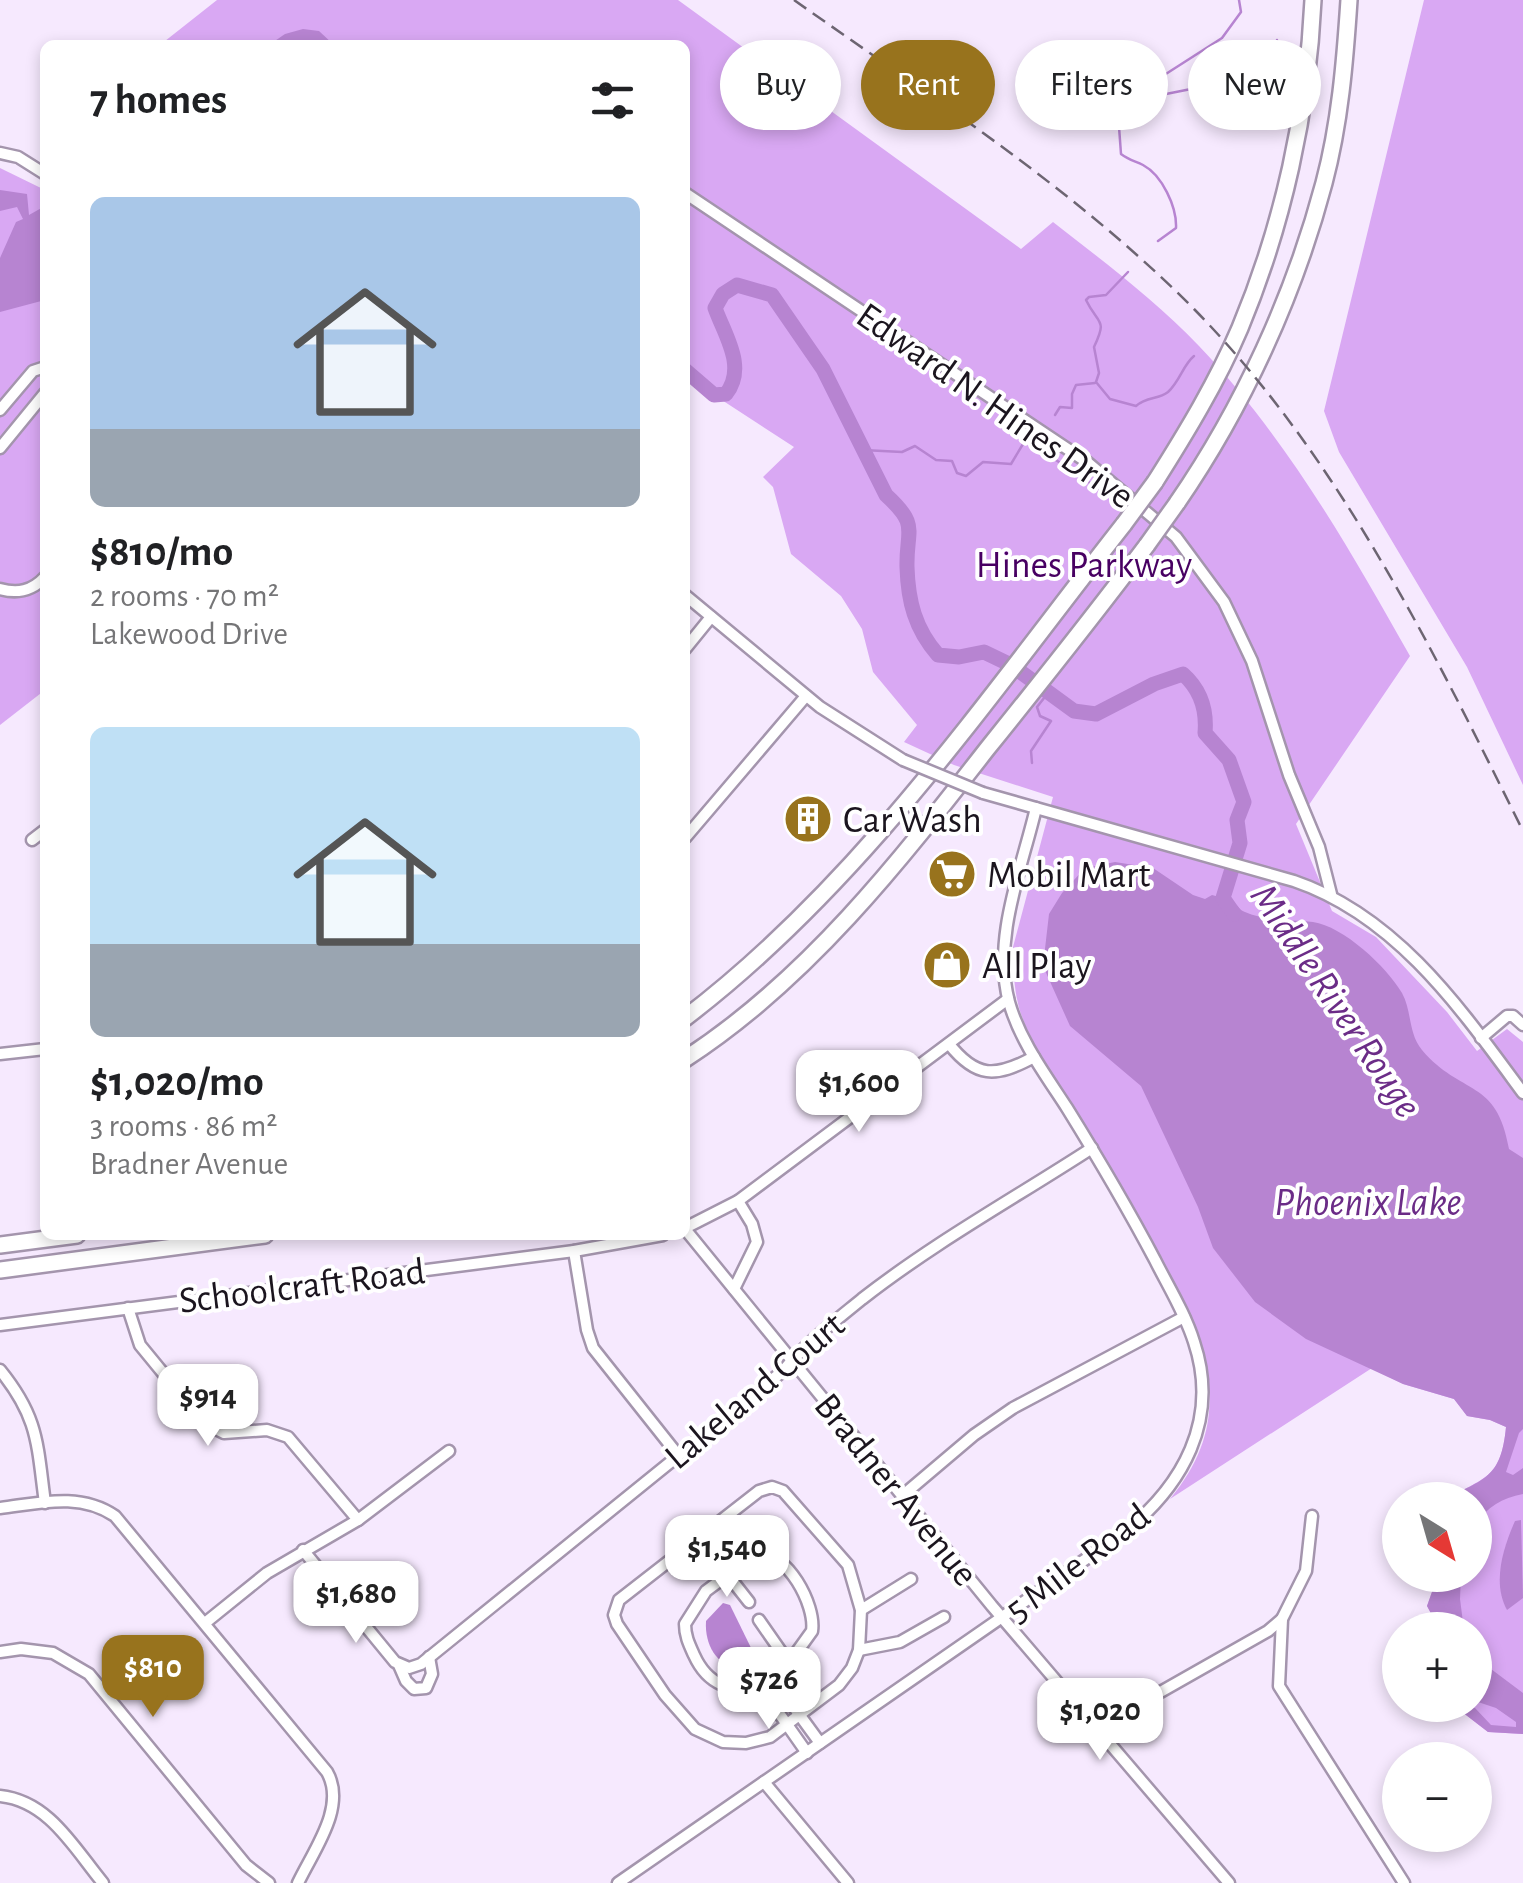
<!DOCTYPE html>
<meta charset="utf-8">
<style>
body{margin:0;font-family:"Alegreya Sans",sans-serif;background:#f6f6f6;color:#202124;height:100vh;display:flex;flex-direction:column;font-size:38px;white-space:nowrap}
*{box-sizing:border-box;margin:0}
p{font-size:32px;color:#757577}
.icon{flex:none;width:55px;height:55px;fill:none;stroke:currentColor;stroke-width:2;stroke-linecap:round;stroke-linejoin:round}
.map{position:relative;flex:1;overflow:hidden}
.panel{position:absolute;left:40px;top:40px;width:650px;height:1200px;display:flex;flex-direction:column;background:#fff;border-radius:15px;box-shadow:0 5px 15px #0003}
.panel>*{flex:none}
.top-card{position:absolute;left:720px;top:40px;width:652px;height:90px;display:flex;gap:20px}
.needle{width:65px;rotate:143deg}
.fabs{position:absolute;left:1382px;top:1482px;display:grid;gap:20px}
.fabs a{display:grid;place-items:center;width:110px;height:110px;border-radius:50%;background:#fff;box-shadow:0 5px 15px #0003;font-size:50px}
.price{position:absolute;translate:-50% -85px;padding:0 22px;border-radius:20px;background:#fff;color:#222;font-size:32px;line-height:65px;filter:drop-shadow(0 2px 5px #0008)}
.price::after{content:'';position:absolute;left:50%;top:60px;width:30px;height:22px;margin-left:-15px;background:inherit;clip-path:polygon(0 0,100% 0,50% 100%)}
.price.selected{background:#98731d;color:#fff}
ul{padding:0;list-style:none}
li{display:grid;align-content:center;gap:20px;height:530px;padding:0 50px}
li span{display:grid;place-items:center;height:310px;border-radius:15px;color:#555}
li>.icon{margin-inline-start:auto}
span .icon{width:180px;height:180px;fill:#fffc;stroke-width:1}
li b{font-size:42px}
h2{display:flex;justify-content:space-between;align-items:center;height:120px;padding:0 50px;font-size:42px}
.pill{padding:0 35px;border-radius:45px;background:#fff;box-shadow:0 5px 15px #0003;font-size:35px;line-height:90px}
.pill.selected{background:#98731d;color:#fff}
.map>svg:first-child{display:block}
</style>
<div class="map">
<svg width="1523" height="1883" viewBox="0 0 1523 1883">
<rect width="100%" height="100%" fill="#f6e9fe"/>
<g fill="#d9a8f3">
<path d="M217,0H678L1021,249L1053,222C1103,261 1155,300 1199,346C1287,439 1348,546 1410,656L1296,824L1332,911L1376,937L1447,1012L1477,1051L1507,1029L1523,1042V1734L1488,1732L1453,1705H1475V1630H1440L1427,1606L1438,1575H1475V1500H1444C1485,1477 1501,1479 1506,1427L1490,1420L1467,1416L1454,1399L1403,1384L1372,1368L1170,1499C1244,1410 1200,1333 1153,1247C1129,1202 1105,1157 1078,1114C1056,1081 1031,1047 1019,1008C1014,988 1013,968 1013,947L1053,797L954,765L904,742L917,725L873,672L862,629L841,596L791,554L773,487L763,477L794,447L685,376V45H160Z"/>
<path d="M1424,0H1523V785L1467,667L1339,452L1324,411Z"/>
<path d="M0,168L45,190V690L0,725Z"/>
</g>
<g fill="#b784d1">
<path d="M303,29L319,31L334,45H269L285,34Z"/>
<path d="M0,190L27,194L29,215L45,206V300L0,312V258L16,222L23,219L17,207L0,211Z"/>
<path d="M1115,862L1153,868L1193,895L1205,899L1212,895C1219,897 1228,898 1233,902C1240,907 1238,909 1245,912C1265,921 1292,920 1313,922C1343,926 1387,967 1402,993C1412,1011 1408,1033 1422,1050C1461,1096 1497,1078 1509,1149L1523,1158V1429L1519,1433L1506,1472L1513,1475L1523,1468V1494C1502,1498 1487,1507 1475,1525V1500H1444C1484,1478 1501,1479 1506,1427L1490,1420L1467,1416L1454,1399L1403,1384L1306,1339L1255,1302L1213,1248L1198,1207L1141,1086L1070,1026L1043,966L1049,914L1062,893L1085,868Z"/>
<path d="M1521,1520L1523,1598L1507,1610C1492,1583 1503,1548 1515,1521Z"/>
<path d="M1438,1575H1461L1460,1599L1464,1630H1440L1427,1606Z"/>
<path d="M723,1603L730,1605L755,1656V1661C725,1678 704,1651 706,1621Z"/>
<path d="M1475,1651L1487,1666L1523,1693V1734L1488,1732L1453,1705L1475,1708L1491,1725L1516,1727V1722L1496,1708L1475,1701Z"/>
</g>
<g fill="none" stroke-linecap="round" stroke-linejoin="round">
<g stroke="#b784d1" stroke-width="2.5">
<path d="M1148,86L1166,94L1231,81L1265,92L1275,73L1277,40"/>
<path d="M1158,241L1176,228C1177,207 1162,175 1143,165C1135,161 1129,160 1121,154L1118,113L1133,95L1222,38L1241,12L1239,0"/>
<path d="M1128,272L1106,295L1089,297L1086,300C1098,325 1108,318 1094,347L1099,373L1096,382L1110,399L1136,406C1147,396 1158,400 1168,392C1180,381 1183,365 1194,356"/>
<path d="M1055,415L1060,407L1072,408V394L1076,385L1095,383"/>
<path d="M863,450L902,452L915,446L936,460L952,461L957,473L966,476L983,462L1011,464L1026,439L1042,451"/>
<path d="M1050,456L1105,493"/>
<path d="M1032,763L1031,751L1051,721L1040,716L1037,707L1048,693"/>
</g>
<path stroke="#b784d1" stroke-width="15" d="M685,370L714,395L726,394C747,367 725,336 715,308L723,294L737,285L772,295L823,369L886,495C920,526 906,529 907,567C908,601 915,629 938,655L959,657L984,652L1011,665L1074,711L1096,714L1154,684L1183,674C1201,690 1207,710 1205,733L1229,760L1244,802L1237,820L1240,843L1223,898L1234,914"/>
<g stroke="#a495ad" stroke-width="15">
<g id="minor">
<path d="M0,153L18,157L45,174"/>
<path d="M685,193L1087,462L1176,537L1224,602L1252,661L1289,775L1319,847L1331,894"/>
<path d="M0,410L33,371L45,367"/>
<path d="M0,448L45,393"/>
<path d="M0,589C18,594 32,591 45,577"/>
<path d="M685,595L820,707L903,760"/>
<path d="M685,649L711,617"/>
<path d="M983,793L1294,881C1397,916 1461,1009 1523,1093"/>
<path d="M685,838L806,696"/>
<path d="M32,840L45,830"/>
<path d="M1481,1038L1507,1016H1513L1523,1025"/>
<path d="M949,1044C976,1078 995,1078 1034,1057"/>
<path d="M0,1054L45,1049"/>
<path d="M685,1228L738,1201L1008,999"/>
<path d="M685,1229L992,1606L1229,1883"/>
<path d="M574,1251L587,1330L593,1348L678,1455"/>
<path d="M734,1289L757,1242L752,1224L738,1201"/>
<path d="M128,1308L140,1345L204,1423L224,1433L267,1430L288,1437L358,1520"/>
<path d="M0,1325L574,1251L663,1235"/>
<path d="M0,1370C39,1418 37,1444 45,1503"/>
<path d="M772,1487L783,1491L848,1565L861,1610L859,1650L852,1668L839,1685L770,1737L746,1743L723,1742L695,1729L665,1695L617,1624L614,1615L619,1600L759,1491Z"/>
<path d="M902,1496L974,1435L1013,1408L1184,1317"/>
<path d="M0,1508C40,1503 80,1492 115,1516L327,1772C347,1807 313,1851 298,1883"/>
<path d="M1312,1516L1306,1571L1282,1619L1279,1686L1404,1883"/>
<path d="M303,1550L395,1662L409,1668L421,1664L783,1371C806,1343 834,1322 862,1299C935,1242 1015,1198 1092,1148"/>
<path d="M757,1553C787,1551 816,1605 812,1631L789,1663L762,1689C730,1691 708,1686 694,1655C689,1644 685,1636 685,1624L706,1591Z"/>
<path d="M727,1574L749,1602"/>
<path d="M861,1610L911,1579"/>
<path d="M759,1620L789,1663"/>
<path d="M205,1623L267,1573L358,1520L449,1451"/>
<path d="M859,1650L900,1642L944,1617"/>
<path d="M0,1652L21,1649L53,1653L89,1674L246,1865L269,1883"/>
<path d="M399,1665L406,1681L414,1689L426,1688L432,1674L429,1657"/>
<path d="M774,1680L820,1743"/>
<path d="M762,1689L807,1753"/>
<path d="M1097,1728L1268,1631L1282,1619"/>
<path d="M764,1782L848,1883"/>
<path d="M0,1796C49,1801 74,1848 103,1883"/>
<path d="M618,1883L1122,1534C1183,1486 1220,1420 1194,1342C1185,1313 1168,1286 1155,1260C1127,1207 1098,1158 1067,1108C1045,1074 1020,1041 1009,1002C992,939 1022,868 1036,808"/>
</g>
</g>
<g stroke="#a495ad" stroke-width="20">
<g id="highway">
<path d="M1155,482C1186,433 1217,382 1240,328C1283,225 1308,111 1313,0"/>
<path d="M1177,503C1243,407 1294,296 1324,183C1340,123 1345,61 1349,0"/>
<path d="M685,1018C861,884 988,697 1124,524"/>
<path d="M685,1059C807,980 899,862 987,749C1041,682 1095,614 1147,545"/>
<path d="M0,1245L77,1235"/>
<path d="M0,1270L265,1235"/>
</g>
</g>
<use href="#minor" stroke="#fff" stroke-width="10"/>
<use href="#highway" stroke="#fff" stroke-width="15"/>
<path stroke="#6d6572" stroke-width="2.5" stroke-dasharray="15 8" stroke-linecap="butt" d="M794,0C931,97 1075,189 1194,309C1339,457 1432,648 1523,831"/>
<g stroke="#a495ad" stroke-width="15" stroke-linecap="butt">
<path id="minor-bridge" d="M903,760L983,793"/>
</g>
<g stroke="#a495ad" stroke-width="20" stroke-linecap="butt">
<g id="highway-bridge">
<path d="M1124,524L1155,482"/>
<path d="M1147,545L1177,503"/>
</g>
</g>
<use href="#minor-bridge" stroke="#fff" stroke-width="10"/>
<use href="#highway-bridge" stroke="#fff" stroke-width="15"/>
</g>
<defs>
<g id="building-disc" transform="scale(2.5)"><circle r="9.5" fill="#98731d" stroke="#fff"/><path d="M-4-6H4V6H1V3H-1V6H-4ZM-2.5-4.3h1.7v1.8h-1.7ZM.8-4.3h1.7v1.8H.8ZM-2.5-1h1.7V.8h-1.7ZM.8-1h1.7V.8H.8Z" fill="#fff"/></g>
<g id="supermarket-disc" transform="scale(2.5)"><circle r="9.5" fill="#98731d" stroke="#fff"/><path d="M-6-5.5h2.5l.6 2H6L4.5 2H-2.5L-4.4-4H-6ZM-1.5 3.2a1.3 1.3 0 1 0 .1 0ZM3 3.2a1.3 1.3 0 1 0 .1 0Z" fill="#fff"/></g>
<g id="shop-disc" transform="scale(2.5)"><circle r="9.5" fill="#98731d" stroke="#fff"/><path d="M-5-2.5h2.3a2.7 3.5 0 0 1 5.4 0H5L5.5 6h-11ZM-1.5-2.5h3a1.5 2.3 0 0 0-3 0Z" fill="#fff"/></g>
</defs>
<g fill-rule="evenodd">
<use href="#building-disc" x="808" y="819"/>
<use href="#supermarket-disc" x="952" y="874"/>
<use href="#shop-disc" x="947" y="965"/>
</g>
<g text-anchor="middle" stroke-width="8" stroke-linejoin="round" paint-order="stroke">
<g font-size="38" fill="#1b151e" stroke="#fff">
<text transform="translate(996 405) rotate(35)" y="13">Edward N. Hines Drive</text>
<text transform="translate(302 1285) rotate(-7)" y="13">Schoolcraft Road</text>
<text transform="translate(754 1390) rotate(-40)" y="13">Lakeland Court</text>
<text transform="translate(897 1489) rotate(51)" y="13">Bradner Avenue</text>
<text transform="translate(1077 1562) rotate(-37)" y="13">5 Mile Road</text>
</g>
<g font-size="38" fill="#480062" stroke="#fff">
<text x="1084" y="577">Hines Parkway</text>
</g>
<g font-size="38" fill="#1b151e" stroke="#fff" text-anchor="start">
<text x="843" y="832">Car Wash</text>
<text x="987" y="887">Mobil Mart</text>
<text x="982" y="978">All Play</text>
</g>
<g font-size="40" font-style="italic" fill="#6b2c87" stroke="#fff">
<text transform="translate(1337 1000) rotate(56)" y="14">Middle River Rouge</text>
<text x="1368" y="1215">Phoenix Lake</text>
</g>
</g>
</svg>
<div class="fabs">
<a><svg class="needle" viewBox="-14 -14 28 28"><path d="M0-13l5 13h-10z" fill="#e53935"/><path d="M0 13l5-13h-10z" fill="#757577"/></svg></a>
<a>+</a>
<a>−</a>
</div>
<b class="price" style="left:859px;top:1135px">$1,600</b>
<b class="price" style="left:208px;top:1449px">$914</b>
<b class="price" style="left:727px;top:1600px">$1,540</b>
<b class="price" style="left:356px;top:1646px">$1,680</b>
<b class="price selected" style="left:153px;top:1720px">$810</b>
<b class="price" style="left:769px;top:1732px">$726</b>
<b class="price" style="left:1100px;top:1763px">$1,020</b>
<div class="top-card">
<a class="pill">Buy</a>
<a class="pill selected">Rent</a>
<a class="pill">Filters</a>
<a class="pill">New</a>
</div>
<section class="panel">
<h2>7 homes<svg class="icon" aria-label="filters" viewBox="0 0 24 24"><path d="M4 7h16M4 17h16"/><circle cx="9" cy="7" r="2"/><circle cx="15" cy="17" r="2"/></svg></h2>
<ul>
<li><span style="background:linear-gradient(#a9c7e8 75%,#9aa5b1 0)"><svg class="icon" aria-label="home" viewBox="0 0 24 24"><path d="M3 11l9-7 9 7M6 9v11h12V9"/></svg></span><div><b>$810/mo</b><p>2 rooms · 70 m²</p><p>Lakewood Drive</p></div></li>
<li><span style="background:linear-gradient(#bfe0f5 70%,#9aa5b1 0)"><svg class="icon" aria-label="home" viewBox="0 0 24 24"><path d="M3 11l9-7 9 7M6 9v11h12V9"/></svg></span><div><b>$1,020/mo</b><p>3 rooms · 86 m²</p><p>Bradner Avenue</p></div></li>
</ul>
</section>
</div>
